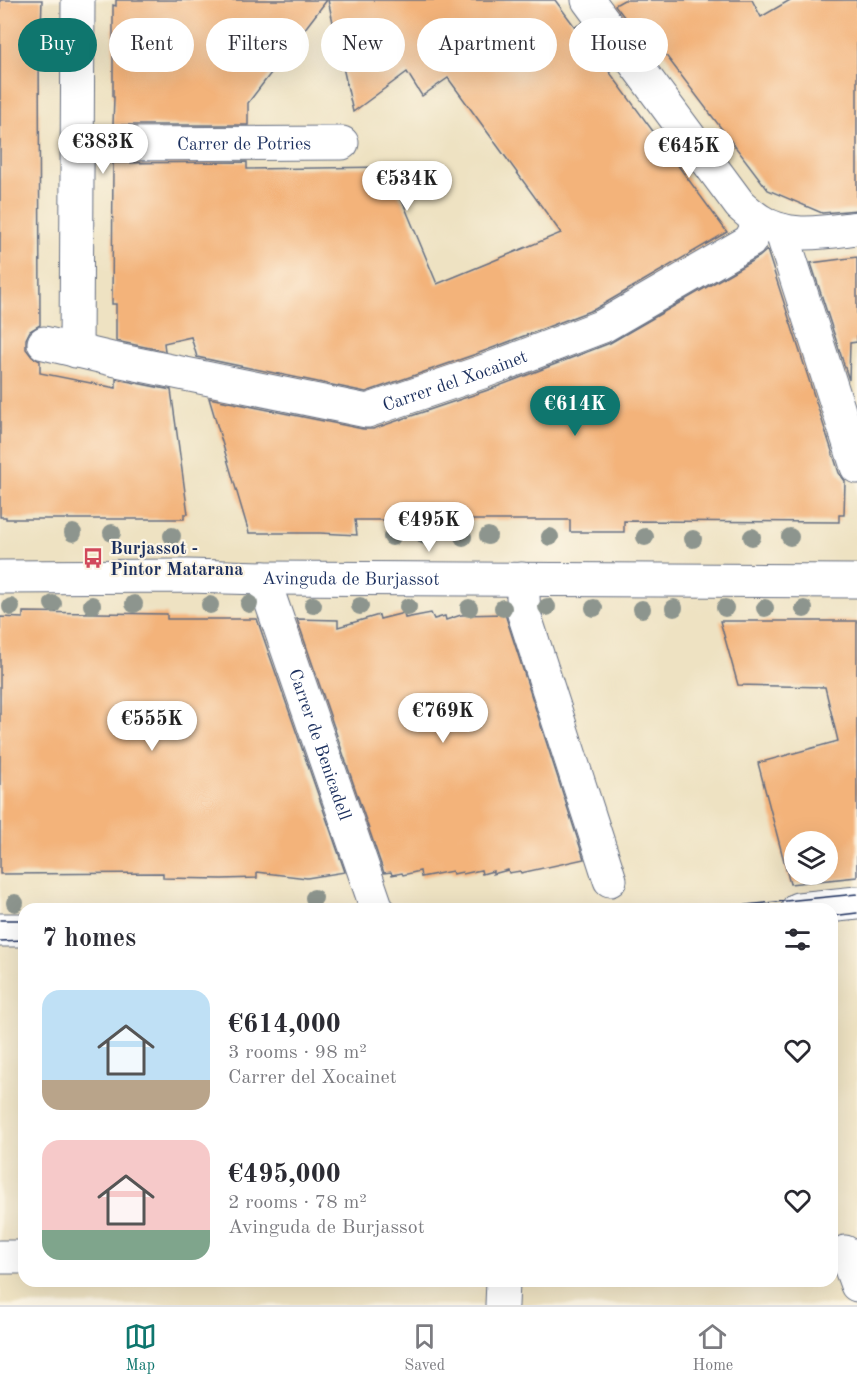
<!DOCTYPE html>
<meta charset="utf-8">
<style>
body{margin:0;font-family:"Old Standard TT",serif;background:#f2f2f3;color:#2b2b33;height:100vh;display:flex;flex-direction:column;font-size:22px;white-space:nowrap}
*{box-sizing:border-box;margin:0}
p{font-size:20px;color:#7c7c81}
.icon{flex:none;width:33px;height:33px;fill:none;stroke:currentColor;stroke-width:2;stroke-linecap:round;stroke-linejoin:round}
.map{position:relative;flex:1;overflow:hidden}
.sheet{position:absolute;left:18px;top:903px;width:820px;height:384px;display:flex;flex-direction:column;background:#fff;border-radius:18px;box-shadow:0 6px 24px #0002}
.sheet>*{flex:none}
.guide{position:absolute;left:18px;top:18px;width:822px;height:54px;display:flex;gap:12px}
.fabs{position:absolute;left:784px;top:831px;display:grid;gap:12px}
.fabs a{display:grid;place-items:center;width:54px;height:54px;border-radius:50%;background:#fff;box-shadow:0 6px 24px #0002;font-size:30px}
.price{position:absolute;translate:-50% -51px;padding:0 14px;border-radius:21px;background:#fff;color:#222;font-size:20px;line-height:39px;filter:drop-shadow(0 2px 3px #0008)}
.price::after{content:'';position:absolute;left:50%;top:36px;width:18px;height:14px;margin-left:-9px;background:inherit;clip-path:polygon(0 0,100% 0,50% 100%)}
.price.selected{background:#0f766e;color:#fff}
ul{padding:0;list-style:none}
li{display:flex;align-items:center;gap:18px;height:150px;padding:0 24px}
li span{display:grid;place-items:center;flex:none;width:168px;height:120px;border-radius:18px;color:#555}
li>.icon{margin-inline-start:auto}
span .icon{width:72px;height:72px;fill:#fffc;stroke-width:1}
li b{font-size:26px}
h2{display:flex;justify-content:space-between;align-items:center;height:72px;padding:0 24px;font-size:26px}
.tag{padding:0 21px;border-radius:27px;background:#fff;box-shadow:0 6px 24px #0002;font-size:21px;line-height:54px}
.tag.selected{background:#0f766e;color:#fff}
.tab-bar{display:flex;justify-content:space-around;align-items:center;height:84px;border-top:2px solid #e1e1e2;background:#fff;font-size:16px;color:#7c7c81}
.tab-bar a{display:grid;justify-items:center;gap:3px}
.tab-bar .selected{color:#0f766e}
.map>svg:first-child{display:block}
</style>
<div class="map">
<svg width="857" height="1305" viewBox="0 0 857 1305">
<rect width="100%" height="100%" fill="#fcf5e5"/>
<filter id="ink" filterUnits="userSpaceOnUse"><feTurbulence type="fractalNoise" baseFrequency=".0167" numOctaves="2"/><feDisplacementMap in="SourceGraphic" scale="12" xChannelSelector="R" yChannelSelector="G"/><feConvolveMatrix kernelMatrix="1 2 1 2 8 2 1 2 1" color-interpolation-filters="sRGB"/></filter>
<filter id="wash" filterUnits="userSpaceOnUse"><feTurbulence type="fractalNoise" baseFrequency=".008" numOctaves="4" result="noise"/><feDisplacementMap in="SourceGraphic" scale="24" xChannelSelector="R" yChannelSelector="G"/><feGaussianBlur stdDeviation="1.35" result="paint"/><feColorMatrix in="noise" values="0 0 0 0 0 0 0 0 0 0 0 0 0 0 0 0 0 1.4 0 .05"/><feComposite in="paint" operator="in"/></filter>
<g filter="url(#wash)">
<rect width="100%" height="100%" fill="#eee2c2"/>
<g id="blocks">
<g fill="#f3b37a" fill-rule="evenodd">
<path d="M0,0H42L41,29L39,30L40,325L30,331L26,339V349L32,357L40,361V373L116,388V379L171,390L188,514H184V519H6V517H0Z"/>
<path d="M116,0H327L248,103V125H113L114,97H113V5L116,6Z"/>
<path d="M328,0H555L575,27L582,23L610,62L605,66L727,232L595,309L479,353L366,392L197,357L191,337L164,343L165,351L116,341V304H112L113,163L247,162V169L386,167L404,205L437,284L561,233L448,78L422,96L407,72L353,112Z"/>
<path d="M624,0H752L761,17L790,0H857V210L822,213L768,190L649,33L641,39L615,5Z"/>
<path d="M767,250L839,473L845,481L844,515H839V522L624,521V532H570V520H355L357,535L320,533H249L209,398L363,429H373L491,389L610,343L759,257Z"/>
<path d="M857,257V342L850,343L849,380L811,263Z"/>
<path d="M23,612L167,614V619H257L345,872L307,878L257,872V878L222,879L163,878V873L0,874V617L23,618Z"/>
<path d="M404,613L405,618L431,613L434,619L445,616L446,620L461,615L505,614L584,859L521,873L520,871L509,873L508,870L493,874V871L482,874L481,870L463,874L462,872L453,874L452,871L421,877L420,871L403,875L402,873L392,875L391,872L384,873L297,619L338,620V627L379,615L380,619Z"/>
<path d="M720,621H857V877L790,884L758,763L838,741L825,687L738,685ZM795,842H828V874H795Z"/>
</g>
</g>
</g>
<g filter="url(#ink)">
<use href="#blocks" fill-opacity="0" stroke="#656e81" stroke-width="1.5"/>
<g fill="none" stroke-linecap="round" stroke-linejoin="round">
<g stroke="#656e81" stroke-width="35">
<g id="minor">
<path d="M588,0L740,205C746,210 752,216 759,220C787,240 825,232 857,228"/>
<path id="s1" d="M110,144L342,143"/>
<path d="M781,230L857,467"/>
<path id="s2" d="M44,343L112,359L367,411L485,371L603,326L750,241L760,222"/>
<path d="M76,351L78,0"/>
<path id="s3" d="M263,578L377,909"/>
<path d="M522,579L524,614L610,880"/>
<path d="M798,909L857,903"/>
<path d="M0,930H24"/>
<path d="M845,1252L857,1285"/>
<path d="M0,1257H24"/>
<path d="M502,1305L503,1281"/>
</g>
</g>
<g stroke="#656e81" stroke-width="35">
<g id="major">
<path id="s4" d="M0,577L187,576L263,578L857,581"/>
</g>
</g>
<use href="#minor" stroke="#fff" stroke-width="33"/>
<use href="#major" stroke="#fff" stroke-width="33"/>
<g stroke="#1b2f5e" stroke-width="1.5">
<path d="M639,909L746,905L857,894"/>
<path d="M832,916L857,913"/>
<path d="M0,920H24"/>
<path d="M0,941L24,940"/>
</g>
</g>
<g fill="#8d958e">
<circle cx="73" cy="533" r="9"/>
<circle cx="112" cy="533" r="9"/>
<circle cx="172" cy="536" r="9"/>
<circle cx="425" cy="536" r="9"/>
<circle cx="488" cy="536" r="9"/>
<circle cx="392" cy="537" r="9"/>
<circle cx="463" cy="537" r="9"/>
<circle cx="550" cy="537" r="9"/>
<circle cx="645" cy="537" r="9"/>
<circle cx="752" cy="537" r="9"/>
<circle cx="790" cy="537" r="9"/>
<circle cx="693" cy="539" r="9"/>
<circle cx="53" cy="604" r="9"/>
<circle cx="134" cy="604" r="9"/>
<circle cx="249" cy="604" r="9"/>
<circle cx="92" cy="605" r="9"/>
<circle cx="210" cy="605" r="9"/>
<circle cx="313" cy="605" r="9"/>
<circle cx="360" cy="606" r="9"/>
<circle cx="11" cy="607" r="9"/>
<circle cx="408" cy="607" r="9"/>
<circle cx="547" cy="607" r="9"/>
<circle cx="469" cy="608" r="9"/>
<circle cx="503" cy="608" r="9"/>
<circle cx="594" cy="608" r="9"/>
<circle cx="674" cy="608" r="9"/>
<circle cx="725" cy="608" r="9"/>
<circle cx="765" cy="608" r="9"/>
<circle cx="642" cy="609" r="9"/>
<circle cx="804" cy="609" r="9"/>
<circle cx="314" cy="898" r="9"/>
<circle cx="15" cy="903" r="9"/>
</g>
</g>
<defs>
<g id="bus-bare" transform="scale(1.62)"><path d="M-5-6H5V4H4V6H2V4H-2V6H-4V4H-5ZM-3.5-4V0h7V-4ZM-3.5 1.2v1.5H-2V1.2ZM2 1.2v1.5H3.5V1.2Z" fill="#d1495b" stroke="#fcf5e5" stroke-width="2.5" paint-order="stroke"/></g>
</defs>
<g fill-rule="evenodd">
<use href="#bus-bare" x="93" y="558"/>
</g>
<g text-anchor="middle" stroke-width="4.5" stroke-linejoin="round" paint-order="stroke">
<g font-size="18" fill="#1b2f5e" stroke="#fcf5e5">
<text dy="6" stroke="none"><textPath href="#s1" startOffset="134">Carrer de Potries</textPath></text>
<text dy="6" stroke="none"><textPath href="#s2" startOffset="423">Carrer del Xocainet</textPath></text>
<text dy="6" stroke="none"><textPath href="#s4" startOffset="351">Avinguda de Burjassot</textPath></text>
<text dy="6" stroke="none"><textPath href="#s3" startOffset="176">Carrer de Benicadell</textPath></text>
</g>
<g font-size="18" font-weight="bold" fill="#1b2f5e" stroke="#fcf5e5" text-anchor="start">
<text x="110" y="554">Burjassot -<tspan x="110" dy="21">Pintor Matarana</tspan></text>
</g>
</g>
</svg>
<div class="fabs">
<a><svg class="icon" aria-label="layers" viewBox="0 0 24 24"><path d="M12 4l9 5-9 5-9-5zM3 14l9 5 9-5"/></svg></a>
</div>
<b class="price" style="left:103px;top:175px">€383K</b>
<b class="price" style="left:689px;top:179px">€645K</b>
<b class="price" style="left:407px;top:212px">€534K</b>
<b class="price selected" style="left:575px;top:437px">€614K</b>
<b class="price" style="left:429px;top:553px">€495K</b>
<b class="price" style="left:443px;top:744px">€769K</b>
<b class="price" style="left:152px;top:752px">€555K</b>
<div class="guide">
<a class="tag selected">Buy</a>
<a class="tag">Rent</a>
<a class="tag">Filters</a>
<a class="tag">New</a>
<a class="tag">Apartment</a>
<a class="tag">House</a>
</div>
<section class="sheet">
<h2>7 homes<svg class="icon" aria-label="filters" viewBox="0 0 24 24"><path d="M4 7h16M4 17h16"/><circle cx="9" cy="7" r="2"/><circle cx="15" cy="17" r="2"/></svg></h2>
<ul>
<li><span style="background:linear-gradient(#bfe0f5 75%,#b9a48a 0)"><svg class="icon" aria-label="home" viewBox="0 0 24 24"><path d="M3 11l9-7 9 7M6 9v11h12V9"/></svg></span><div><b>€614,000</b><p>3 rooms · 98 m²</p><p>Carrer del Xocainet</p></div><svg class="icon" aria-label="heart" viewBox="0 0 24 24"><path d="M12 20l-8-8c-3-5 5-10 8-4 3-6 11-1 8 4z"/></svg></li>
<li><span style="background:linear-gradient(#f6c9c9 75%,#7fa58c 0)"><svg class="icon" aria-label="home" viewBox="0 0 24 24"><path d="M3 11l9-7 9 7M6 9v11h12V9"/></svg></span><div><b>€495,000</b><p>2 rooms · 78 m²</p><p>Avinguda de Burjassot</p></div><svg class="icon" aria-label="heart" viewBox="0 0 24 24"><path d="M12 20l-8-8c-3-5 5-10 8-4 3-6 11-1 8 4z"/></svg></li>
</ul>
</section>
</div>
<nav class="tab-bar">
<a class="selected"><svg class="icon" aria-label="map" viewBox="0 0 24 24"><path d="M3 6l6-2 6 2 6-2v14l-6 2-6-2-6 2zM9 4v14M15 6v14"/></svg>Map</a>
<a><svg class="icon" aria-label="saved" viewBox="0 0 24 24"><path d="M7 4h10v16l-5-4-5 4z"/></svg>Saved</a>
<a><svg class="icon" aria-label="home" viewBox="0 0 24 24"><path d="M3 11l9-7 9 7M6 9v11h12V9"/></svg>Home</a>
</nav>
